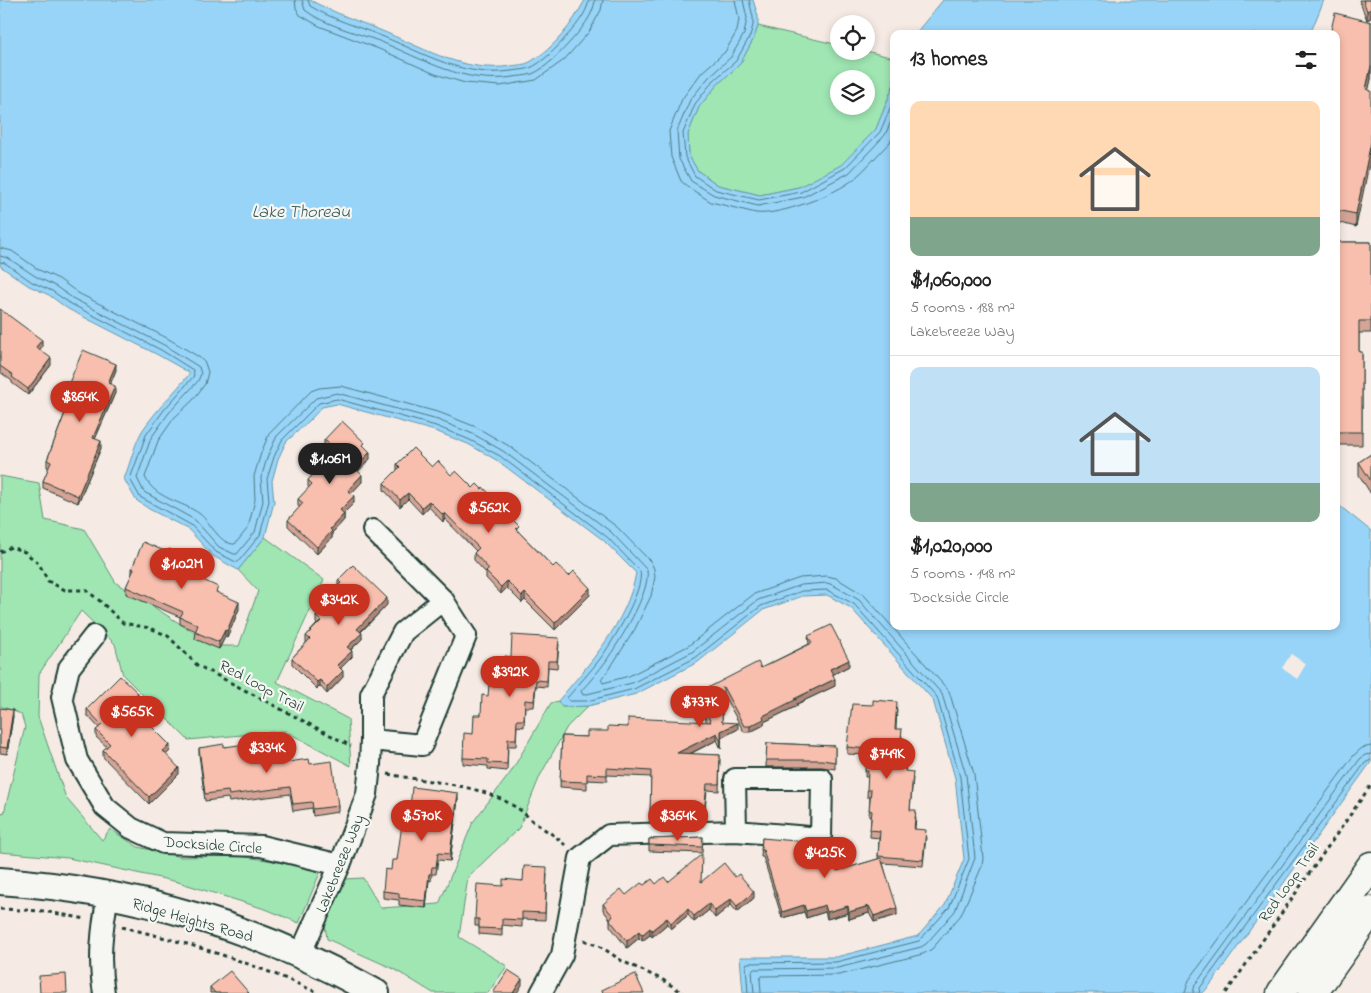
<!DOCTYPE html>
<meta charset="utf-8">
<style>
body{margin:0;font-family:"Indie Flower",sans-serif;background:#f2f2f2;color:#222;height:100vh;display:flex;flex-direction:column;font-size:19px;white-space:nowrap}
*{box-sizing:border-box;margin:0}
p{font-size:16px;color:#767676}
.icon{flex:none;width:28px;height:28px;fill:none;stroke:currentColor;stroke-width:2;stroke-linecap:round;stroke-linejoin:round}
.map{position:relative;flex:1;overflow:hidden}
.drawer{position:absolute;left:890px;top:30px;width:450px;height:600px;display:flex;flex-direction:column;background:#fff;border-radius:10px;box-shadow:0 2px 8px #0003}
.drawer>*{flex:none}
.controls{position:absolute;left:830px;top:15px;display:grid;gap:10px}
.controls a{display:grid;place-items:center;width:45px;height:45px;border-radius:50%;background:#fff;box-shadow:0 2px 8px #0003;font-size:25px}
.price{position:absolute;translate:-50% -42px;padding:0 11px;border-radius:18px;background:#c8321e;color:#fff;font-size:16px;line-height:32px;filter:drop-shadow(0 1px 2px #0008)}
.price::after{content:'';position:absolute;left:50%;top:30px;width:15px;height:11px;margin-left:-8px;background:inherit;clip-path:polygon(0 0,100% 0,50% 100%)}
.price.on{background:#222;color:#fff}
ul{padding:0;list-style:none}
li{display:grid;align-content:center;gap:10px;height:265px;padding:0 20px}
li+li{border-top:1px solid #e0e0e0}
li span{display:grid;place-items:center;height:155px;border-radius:10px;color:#555}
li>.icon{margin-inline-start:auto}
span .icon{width:90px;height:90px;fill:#fffc;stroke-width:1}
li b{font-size:21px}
h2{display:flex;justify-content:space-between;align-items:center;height:60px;padding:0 20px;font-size:21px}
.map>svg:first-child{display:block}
</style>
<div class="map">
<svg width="1371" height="993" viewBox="0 0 1371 993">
<rect width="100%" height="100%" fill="#f6ebe4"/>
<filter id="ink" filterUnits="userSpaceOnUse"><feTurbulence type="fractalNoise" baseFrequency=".02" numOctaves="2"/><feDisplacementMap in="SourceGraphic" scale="10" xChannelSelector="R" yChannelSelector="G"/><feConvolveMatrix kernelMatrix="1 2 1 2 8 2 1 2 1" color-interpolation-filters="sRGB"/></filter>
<g filter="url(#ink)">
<g fill="#a0e6b3" stroke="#609274" fill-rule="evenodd">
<path d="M758,26L839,45V51H866L894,58V84L876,129L842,165L799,187L760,195L718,185L698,171L689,156L688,134L699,107L717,85L740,64L754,38ZM839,79H866V106H839Z"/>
<path d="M0,476L39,483L45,520L84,529L116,583L215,646H239L258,591L238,570L265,537L324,580L277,682L348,719L351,766L285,731L188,740L123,675L115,644L81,611L39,674L38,717L66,798L102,840L110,829L138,847L181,857L239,856L322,868L299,923L268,910L178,882L68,858L0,852V812L4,813L25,727L21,714L0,706Z"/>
<path d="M558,701L562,707L588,706L567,727L540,776L519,828L468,877L459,937L507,966L488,993H433L394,969L327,939L325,925L345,879L363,878L381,908L439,904L473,822L511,772L551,703Z"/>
</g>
<g fill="#97d4f8" stroke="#6798aa">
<path d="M0,0H310C334,13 361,22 387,33C427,50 466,73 511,66C517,65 525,65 530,62C555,48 572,24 585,0H753L758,16V26L754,38L740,64L717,85L699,107L688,134L689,156L698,171L718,185L760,195L799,187L841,165L876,129L894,84V626H1336V503L1371,531V762L1211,984L1203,993H743L740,957H836L918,936L945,905L964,859L955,778L933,700L851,608L827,595L803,596L763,610L698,662L636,694L588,706L562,707L558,701C589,664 627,623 636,573L603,540L498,461L468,444L435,431L337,404L322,407L310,420L286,442L278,459L272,481L274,502L265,537L238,570L213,556L188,529L149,509L136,500L124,479C130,464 134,445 142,431C156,410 174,393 190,373L158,355L68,309L49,295L29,286L0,266Z"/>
<path d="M943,0H1324L1310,34H915Z"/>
</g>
<path fill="#f6ebe4" d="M1291,654L1306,664L1297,679L1282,668Z"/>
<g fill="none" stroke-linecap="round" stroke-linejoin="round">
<g stroke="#4f7982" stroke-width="1">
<path d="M295,0L296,8L300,15L319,26L379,49L435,74L465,83L500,86L536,80L564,60L589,32L601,10L603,0"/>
<path d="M302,0L305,10C322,24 357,33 379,41C423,59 464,85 513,77C519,76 526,76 532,74C545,69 561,52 570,42C580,31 594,15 595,0"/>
<path d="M308,0L310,6C333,20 360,27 384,37C425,54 465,78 511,71C517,70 525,70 530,68C542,63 557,48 565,38C574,28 587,14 589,0"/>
<path d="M735,0L739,19L737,31L725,52L702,72L682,99L669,131L671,157L681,181L688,187L711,202L756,213C780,216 836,194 854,179C867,168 878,154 890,142L894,135"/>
<path d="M743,0L747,18L744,34L731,57L709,77L690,100L677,131L679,159L691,181L714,195L758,206L803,197L849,173L885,135L894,115"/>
<path d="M749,0L753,17V25L750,36L736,61L713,81L695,104L683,133L685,157L695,176L716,190L759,200L801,192L845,168L880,132L894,99"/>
<path d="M0,248L12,251L39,270L59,279L78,293L167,338L199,357L205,363L208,372L205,384L193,400L174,418L158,441L145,477C155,499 182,501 200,514C211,523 220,545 235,544L248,528L255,500L254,476L261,453L269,434L311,391L319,388L341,386L441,413L476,427L509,446L617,527L651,562L654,569L655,577L651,596L635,629L612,665L601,679L603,683L629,676L688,646L754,594L800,578L827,576L836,578L864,595L949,691L974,774L983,858L982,866L961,915L932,949L923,954L839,975L762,976L760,979L761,993"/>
<path d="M0,256L8,258L35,276L55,286L74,299L164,345L199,367L201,374L198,381L168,414L151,438L137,478L144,492L195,520L219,547L234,554H237L255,532L263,501L261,478L268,455L277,436L316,398L337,393L438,420L473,434L503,451L611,532L647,570C651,592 619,642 606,661C599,671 590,681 581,691L583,695L632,683L692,652L758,600L801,585L827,583L833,585L859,600L942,694L966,775L975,858L955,911L926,944L921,947L838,968L754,969L752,971L754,993"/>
<path d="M0,262L5,263L32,282L52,291L71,304L161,350L193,370L194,374L193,377L164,410L146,435L130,479L140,497L191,525L216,552L236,562H238L260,535L269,501L267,479L274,457L282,440L319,403L337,399L436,426L470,440L500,456L607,537L640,571C645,589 612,643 600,659C590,672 578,685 567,698L569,701H587L634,689L695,658L761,606L802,591L827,590L854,604L937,697L960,777L969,859L949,908L919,941L836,962L747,963L746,965L748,993"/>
<path d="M1185,993L1189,980L1354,755L1362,748L1371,746"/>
<path d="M1193,993L1195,985L1360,759L1365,755L1371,754"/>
<path d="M1199,993L1200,988L1365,763L1371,760"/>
</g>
<g stroke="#1f3d34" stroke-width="24">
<g id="minor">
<path d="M373,530L443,600"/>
<path d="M443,600L466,636L422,745L371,740V694L403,632Z"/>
<path d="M94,636L69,668L62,697L77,760L105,807L131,828L163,843L261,846L340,865"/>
<path d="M300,955L340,865L367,794L370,765L371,740"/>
<path d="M104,993C98,960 102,928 108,895"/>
<path d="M541,993L562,955L580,858L609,835L736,831L821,838L822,779H735L736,831"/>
</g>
</g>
<g stroke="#1f3d34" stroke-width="30">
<path id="tertiary" d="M0,881C132,890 261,928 376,993"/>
</g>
<g stroke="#1f3d34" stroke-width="31">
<g id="secondary">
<path d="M1281,993L1371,866"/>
<path d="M1313,993L1371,911"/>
</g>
</g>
<g stroke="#1f3d34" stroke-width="3" stroke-dasharray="4 4" stroke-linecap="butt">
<path d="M0,552L11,547L25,552L39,564L48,581L65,590H86L100,601L123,623L150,628L168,636L197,665L351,746"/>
<path d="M388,774C431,783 479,783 517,808C524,812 530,820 538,825C548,832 556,836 565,845"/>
<path d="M0,909L43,911L86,919"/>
<path d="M122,927C190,943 254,963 318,993"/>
<path d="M584,940L603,948L622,961L663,980L683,993"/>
<path d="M1226,993L1371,785"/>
</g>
<use href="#minor" stroke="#f6f6f2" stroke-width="20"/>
<use href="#tertiary" stroke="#f6f6f2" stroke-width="26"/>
<use href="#secondary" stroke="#f6f6f2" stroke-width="28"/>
</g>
<g fill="#d5a496" stroke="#1f3d34">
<path d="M1359,0H1371V18L1367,20Z"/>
<path d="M1371,22V79L1368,90L1356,227L1336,222V34Z"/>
<path d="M1336,242H1371V333H1359V352H1362V445H1336Z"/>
<path d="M0,309L42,347L39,350L51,365L28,395L12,383V381L0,372Z"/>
<path d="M116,370L110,384L115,393L95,439L101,448L78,503L43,488V481L49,468L47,467V460L65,413L60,411V404Z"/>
<path d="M324,440L365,447L370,459L358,471L362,482L351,493L354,503L344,513V520L332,533V538L317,554L288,526V520L300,507L298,506V499L309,488L308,487V480L318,470L316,468V461L327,449L324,446Z"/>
<path d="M1371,454V494L1359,475V462Z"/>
<path d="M397,464L432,467L451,475L473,488L499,507L519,532L553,567L569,576L590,595L555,630L525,600L522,603L507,588L501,594L486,578V573L474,560V553L476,551L445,519L443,522L429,507L422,514L408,499L400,507L384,490V483L397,470Z"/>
<path d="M187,564V565L204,579L203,580L218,593L239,609L227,638L225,637L219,649L195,639L196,631L180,624V617L126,594V587L132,575V568Z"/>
<path d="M338,580L387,605L361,632L362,639L351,650L352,657L341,668L343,677L327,694L320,686L317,689L292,664V658L306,643V636L317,624L316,623V616L326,606L325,605V598L338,586Z"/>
<path d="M808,636L849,666L832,675L835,686L797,704V706L764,722V725L750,732H744L723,694L722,722L738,729L721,738V749L717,740L690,754L720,755L719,791L707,790L704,820L650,822L651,777L607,775V781L587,780V789L560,787L562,736L587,737L628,727L707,722L696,700V694L761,668L809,644Z"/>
<path d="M559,644L557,668L548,667L547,687L536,686L534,707H525L524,727L517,726L516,746H508L507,771L488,769V766L463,764V758L481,715L488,696L494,686L503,676L511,657Z"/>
<path d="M138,700L134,704L144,719L170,751L166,755L179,774L149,804L103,757V750L107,747L96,737V730L99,728L87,715V709Z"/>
<path d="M0,708L13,716L7,754L0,753Z"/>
<path d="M897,709L896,729L902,736L901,749L907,756L905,771L913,778L910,810L916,817L915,829L926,837L923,866L883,863L897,915L874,922L869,913L849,919L848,913L827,919L825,912L806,918L804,912L782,918L763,857H761L762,838L831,853L837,871L878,859L879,838L870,837L871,817H869L870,797H867L868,777H865L866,755L847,754V747Z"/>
<path d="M767,743L835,746V769L822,767H766Z"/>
<path d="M224,747L263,750L288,762L310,764L338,806V812L313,816L312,808L293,811L290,794L229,802L228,798L205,801L199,754V748Z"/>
<path d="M458,799L450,861L438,860L436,874H432L431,881L429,880L426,908L399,905V900L383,898V891L391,870L397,860L410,810Z"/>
<path d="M703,837L702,853L649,851V839Z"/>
<path d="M547,874L545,920L522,919V927L502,925V936L479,934V926H475V919L503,886Z"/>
<path d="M668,882H701L754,898L737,912L731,905L715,918L709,910L694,922L688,915L671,929L667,924L652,937L650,935L642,941L639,938L627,948L610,926V919L603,910V904L656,884Z"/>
<path d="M210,987L249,993H210Z"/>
</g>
<g fill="#ae867a" stroke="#1f3d34">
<path d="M1371,9V18L1367,20V11Z"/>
<path d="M1371,66V79L1366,102V89Z"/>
<path d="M1371,142V155L1356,227V214Z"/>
<path d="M42,340V347L36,354V347Z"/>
<path d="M51,358V365L28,395V389Z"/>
<path d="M116,364V370L108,390V383Z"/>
<path d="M115,386V393L93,444V438Z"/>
<path d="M101,441V448L78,503V496Z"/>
<path d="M370,452V459L355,475V468Z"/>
<path d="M362,475V482L348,497V490Z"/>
<path d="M408,493V499L400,507V500Z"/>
<path d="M354,496V503L340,517V510Z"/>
<path d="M429,501V507L422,514V507Z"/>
<path d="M445,513V519L443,522V515Z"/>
<path d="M344,514V520L332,533V538L317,554V547L330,529Z"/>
<path d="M204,572V579L201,586V579Z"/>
<path d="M507,581V588L501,594V587Z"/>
<path d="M590,588V595L555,630V623Z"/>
<path d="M525,593V600L522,603V596Z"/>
<path d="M387,598V605L357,635V629Z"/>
<path d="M239,602V609L227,638V631Z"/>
<path d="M225,630V637L219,649V642Z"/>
<path d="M362,633V639L347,653V647Z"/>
<path d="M352,651V657L337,672V665Z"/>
<path d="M849,660V666L830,676V669Z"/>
<path d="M343,671V677L327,694V687Z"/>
<path d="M835,679V686L797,704V706L764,722V725L750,732V726L763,716L794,699Z"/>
<path d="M320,680V686L317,689V682Z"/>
<path d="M138,693V700L130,707V701Z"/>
<path d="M13,710V716L7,754V748Z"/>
<path d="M738,723V729L721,738V749V731Z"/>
<path d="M717,733V740L677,760V753Z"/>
<path d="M170,745V751L163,758V751Z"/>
<path d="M179,768V774L149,804V797Z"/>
<path d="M458,793V799L450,861V854Z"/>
<path d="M429,874V880L426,908V901Z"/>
<path d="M754,892V898L737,912V906Z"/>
<path d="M731,899V905L715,918V911Z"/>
<path d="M709,904V910L694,922V916Z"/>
<path d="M804,905V912L782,918V912Z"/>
<path d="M825,905V912L806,918V911Z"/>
<path d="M848,906V913L827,919V912Z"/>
<path d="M869,906V913L849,919V912Z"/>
<path d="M897,908V915L874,922V916Z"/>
<path d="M688,909V915L671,929V923Z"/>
<path d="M667,918V924L652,937V930Z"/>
<path d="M650,928V935L642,941V935Z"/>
<path d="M639,931V938L627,948V941Z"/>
<path d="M522,979V985L517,993H513Z"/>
</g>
<g fill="#f8bfae" stroke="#1f3d34">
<path d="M1363,0H1371V9L1367,11Z"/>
<path d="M1335,13L1371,22V66L1366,89L1371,91V142L1356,214L1336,210V34H1330Z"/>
<path d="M1336,242H1371V321H1359V352H1362V432H1336Z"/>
<path d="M0,309L42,340L36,347L51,358L28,389L12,377L13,375L0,366Z"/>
<path d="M83,350L116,364L108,383L115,386L93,438L101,441L78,496L43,481L51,462L47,460L67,408L60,404Z"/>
<path d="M342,421L365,443L363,445L370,452L355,468L362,475L348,490L354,496L340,510L344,514L330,529L332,531L317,547L288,520L303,503L298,499L312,484L308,480L321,466L316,461L331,445L324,440Z"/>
<path d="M413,448L432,467L438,461L451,475L456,471L473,488L477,484L482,489L483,487L499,504L498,505L519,526L516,529L553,567L556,564L569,576L574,571L590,588L555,623L525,593L522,596L507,581L501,587L486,572L489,569L474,553L479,548L445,513L443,515L429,501L422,507L408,493L400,500L384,483L400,467L397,464Z"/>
<path d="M1371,454V481L1359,462Z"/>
<path d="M143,542L167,552L169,549L187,557L185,564L204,572L201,579L218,587L216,592L239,602L227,631L225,630L219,642L195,632L198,625L180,617L183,612L126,587L134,569L132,568Z"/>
<path d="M353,565L387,598L357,629L362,633L347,647L352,651L337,665L343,671L327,687L320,680L317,682L292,658L310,639L306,636L321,621L316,616L330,602L325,598L341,583L338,580Z"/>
<path d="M831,625L849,660L830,669L835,679L794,699H797L763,716L764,719L750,726H744L723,687L722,722L738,723L721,731V742L717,733L677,753L720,755L719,784H707L704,813L650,815L651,771L607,768V775L587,774V782L560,781L562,736L587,737V731H608V726L628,727V718L711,722L696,694L758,662L761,668L812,643L808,636Z"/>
<path d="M512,635L559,638L557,661H548L547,681L536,680L534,701L525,700L524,720H517L516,739H508L507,764L488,763V759L463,758L464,733L473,734L474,715H481L482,695L488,696L489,685L494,686L495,675L503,676L505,656L511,657Z"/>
<path d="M120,676L138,693L130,701L144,715L142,717L170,745L163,751L179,768L149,797L103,750L110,744L96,730L102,725L87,709Z"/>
<path d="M873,700L897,702L895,729H902L900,749H907L905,771L913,772L910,810H916L914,829L926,830L923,860L878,856L880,831L870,830L872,811L869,810L871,790H867L868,771H865L867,749L847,747L852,704L873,705Z"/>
<path d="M0,708L13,710L7,748L0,747Z"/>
<path d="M262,742L263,750L286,747L288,762L309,759L310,764L332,761L338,806L313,809L312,802L293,804L290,787L229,795L228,791L205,794L199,748L224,744V747Z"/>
<path d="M767,743L835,746V762L822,760H766Z"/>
<path d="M412,787L458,793L450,854L438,853L436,867H432L431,874H429L426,901L399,898V893L383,891L385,869L391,870L392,860H397L404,810H410Z"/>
<path d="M832,836L831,852L837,871L881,858L897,908L874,916L869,906L849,912L848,906L827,912L825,905L806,911L804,905L782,912L763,850H761L762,838L820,843L827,842Z"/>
<path d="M703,837L702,847L649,845V839Z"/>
<path d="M702,854L701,882L724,863L735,877L739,874L754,892L737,906L731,899L715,911L709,904L694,916L688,909L671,923L667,918L652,930L650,928L642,935L639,931L627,941L610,920L613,916L603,904L621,889L626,895L641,883L644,885L652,879L656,884L664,877L668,882Z"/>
<path d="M524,866L547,867L545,913L522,912V920L502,919V929L479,928V919H475L477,884L503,886V879L523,881Z"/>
<path d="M508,970L522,979L513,993H493Z"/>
<path d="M230,971L249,993H215L210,987Z"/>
<path d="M66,974L67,993H40L39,976Z"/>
<path d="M635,974L644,993H603L602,990Z"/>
</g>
</g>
<g text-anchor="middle" stroke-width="4.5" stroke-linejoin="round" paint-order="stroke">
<g font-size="16" fill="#1f3d34" stroke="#f6f6f2">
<text transform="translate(262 685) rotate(28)" y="6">Red Loop Trail</text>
<text transform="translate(213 844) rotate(4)" y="6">Dockside Circle</text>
<text transform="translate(339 863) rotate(-68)" y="6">Lakebreeze Way</text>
<text transform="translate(1288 882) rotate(-55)" y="6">Red Loop Trail</text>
<text transform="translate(193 919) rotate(16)" y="6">Ridge Heights Road</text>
</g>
<g font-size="18" font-style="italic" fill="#375b5b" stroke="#f6f6f2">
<text x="301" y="217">Lake Thoreau</text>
</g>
</g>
</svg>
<div class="controls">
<a><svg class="icon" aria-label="locate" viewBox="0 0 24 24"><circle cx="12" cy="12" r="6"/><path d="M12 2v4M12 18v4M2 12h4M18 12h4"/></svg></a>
<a><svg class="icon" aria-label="layers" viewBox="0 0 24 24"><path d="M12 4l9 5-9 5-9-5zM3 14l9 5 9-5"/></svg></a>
</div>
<b class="price" style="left:80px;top:423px">$864K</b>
<b class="price on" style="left:330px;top:485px">$1.06M</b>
<b class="price" style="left:489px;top:534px">$562K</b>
<b class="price" style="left:182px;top:590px">$1.02M</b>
<b class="price" style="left:339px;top:626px">$342K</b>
<b class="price" style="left:510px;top:698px">$392K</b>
<b class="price" style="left:700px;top:728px">$737K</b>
<b class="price" style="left:132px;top:738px">$565K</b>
<b class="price" style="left:267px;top:774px">$334K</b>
<b class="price" style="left:887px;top:780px">$749K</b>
<b class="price" style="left:422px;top:842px">$570K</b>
<b class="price" style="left:678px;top:842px">$364K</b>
<b class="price" style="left:825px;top:879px">$425K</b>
<section class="drawer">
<h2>13 homes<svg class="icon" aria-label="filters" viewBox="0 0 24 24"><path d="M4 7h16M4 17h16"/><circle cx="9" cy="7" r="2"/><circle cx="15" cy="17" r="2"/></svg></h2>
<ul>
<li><span style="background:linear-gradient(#ffd9b3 75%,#7fa58c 0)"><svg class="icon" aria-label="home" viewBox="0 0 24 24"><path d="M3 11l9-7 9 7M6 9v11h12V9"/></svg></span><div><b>$1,060,000</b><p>5 rooms · 188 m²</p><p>Lakebreeze Way</p></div></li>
<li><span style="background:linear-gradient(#bfe0f5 75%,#7fa58c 0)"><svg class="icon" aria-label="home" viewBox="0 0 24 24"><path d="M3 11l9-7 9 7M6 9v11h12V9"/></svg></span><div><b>$1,020,000</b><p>5 rooms · 148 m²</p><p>Dockside Circle</p></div></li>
</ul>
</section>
</div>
